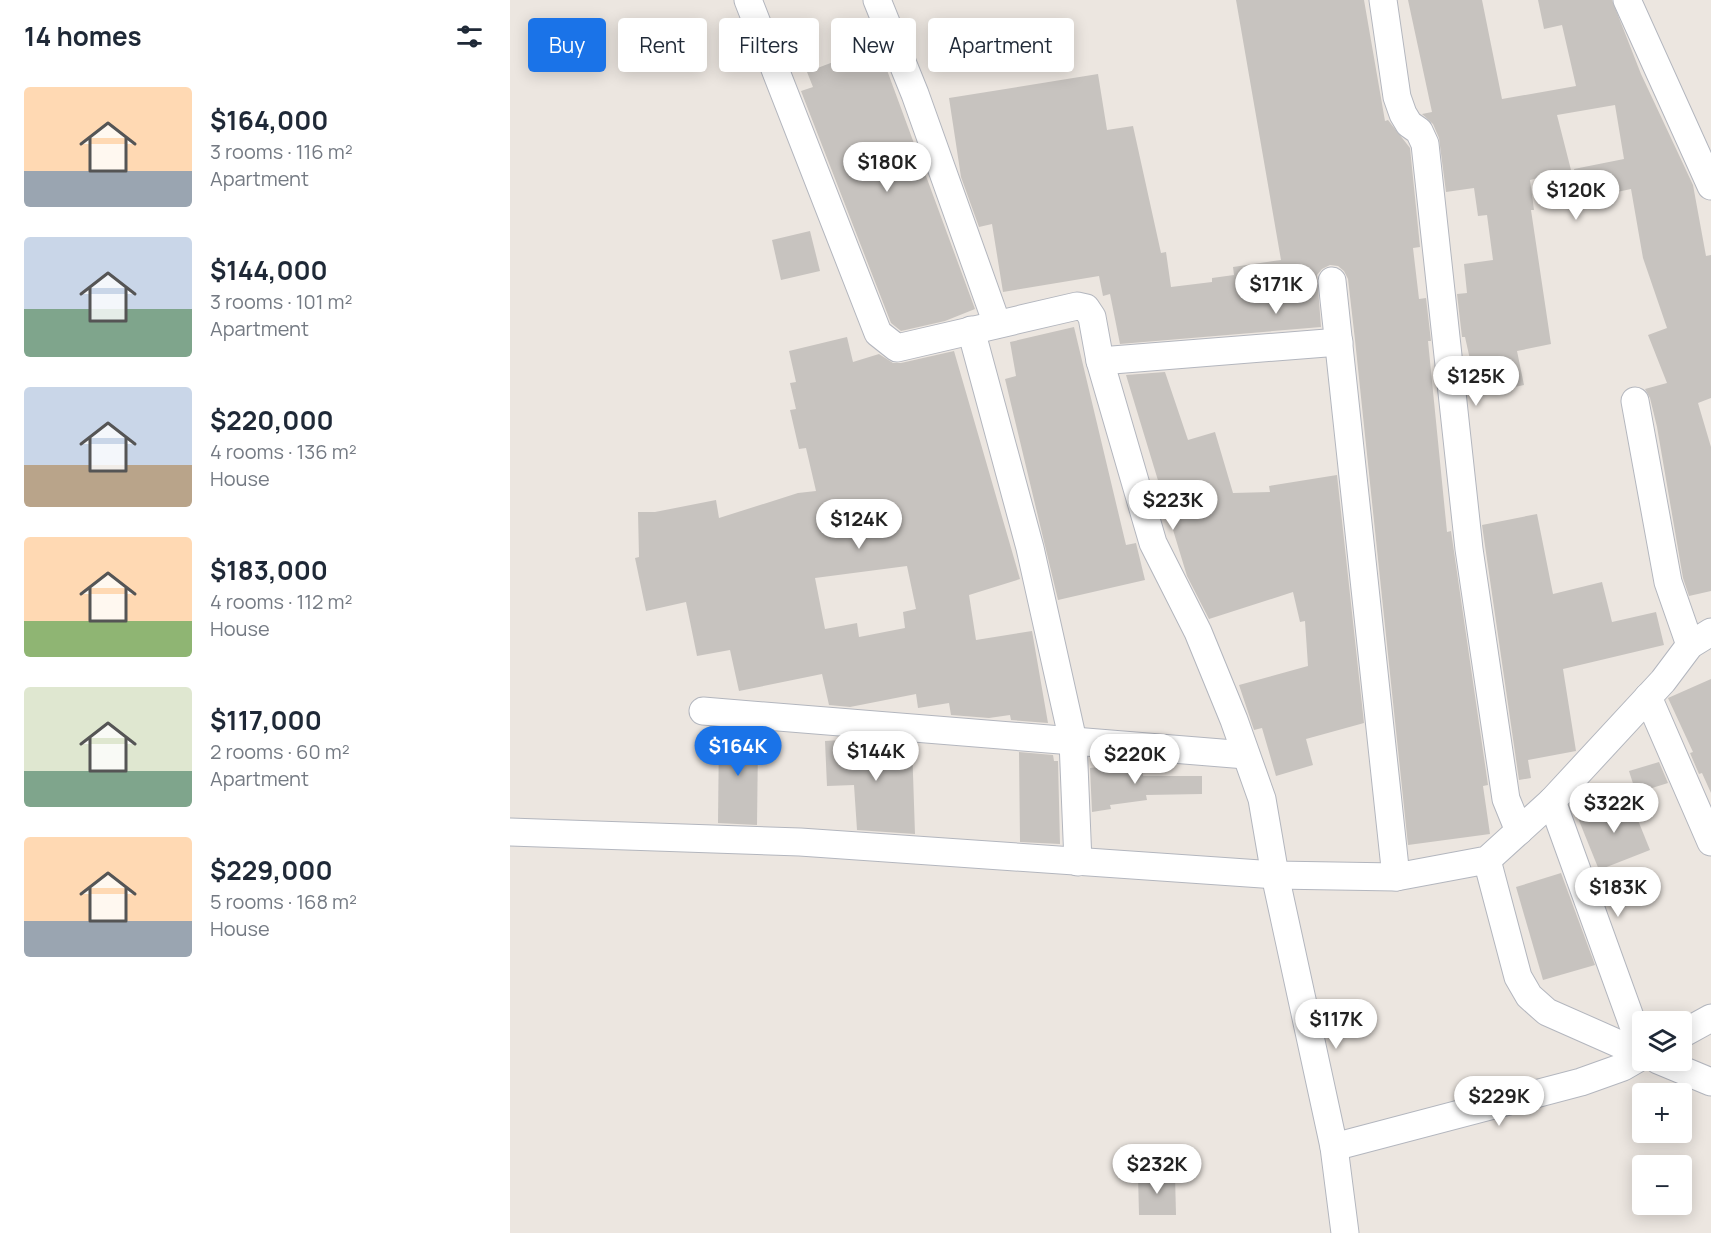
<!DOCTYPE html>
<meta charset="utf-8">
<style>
body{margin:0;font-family:Manrope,sans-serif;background:#f6f6f7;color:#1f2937;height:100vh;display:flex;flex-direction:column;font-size:22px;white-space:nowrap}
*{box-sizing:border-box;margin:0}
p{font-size:20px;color:#747a83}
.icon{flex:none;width:33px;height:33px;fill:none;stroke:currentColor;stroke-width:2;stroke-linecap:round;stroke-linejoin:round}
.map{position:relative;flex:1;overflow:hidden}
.panel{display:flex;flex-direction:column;background:#fff;width:510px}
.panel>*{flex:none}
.banner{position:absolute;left:18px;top:18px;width:570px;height:54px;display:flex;gap:12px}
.buttons{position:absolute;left:1122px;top:1011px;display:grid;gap:12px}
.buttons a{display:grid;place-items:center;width:60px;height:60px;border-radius:6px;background:#fff;box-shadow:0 3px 15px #0003;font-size:30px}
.price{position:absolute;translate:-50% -51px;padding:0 14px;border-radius:21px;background:#fff;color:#222;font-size:20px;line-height:39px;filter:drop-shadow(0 2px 3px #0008)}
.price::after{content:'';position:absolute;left:50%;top:36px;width:18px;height:14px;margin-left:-9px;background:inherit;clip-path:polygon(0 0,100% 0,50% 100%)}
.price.selected{background:#1a73e8;color:#fff}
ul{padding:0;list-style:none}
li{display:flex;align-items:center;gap:18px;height:150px;padding:0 24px}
li span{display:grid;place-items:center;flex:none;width:168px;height:120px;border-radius:6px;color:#555}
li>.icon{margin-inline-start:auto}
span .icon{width:72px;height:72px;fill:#fffc;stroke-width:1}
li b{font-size:26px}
h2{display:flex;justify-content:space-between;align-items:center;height:72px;padding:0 24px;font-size:26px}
.chip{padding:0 21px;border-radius:6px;background:#fff;box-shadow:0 3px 15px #0003;font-size:21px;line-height:54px}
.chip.selected{background:#1a73e8;color:#fff}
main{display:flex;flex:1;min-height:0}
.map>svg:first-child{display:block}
</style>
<main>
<section class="panel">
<h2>14 homes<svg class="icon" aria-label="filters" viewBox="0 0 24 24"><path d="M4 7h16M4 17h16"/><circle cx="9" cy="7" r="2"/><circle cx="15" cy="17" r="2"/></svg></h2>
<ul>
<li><span style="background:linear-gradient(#ffd9b3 70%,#9aa5b1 0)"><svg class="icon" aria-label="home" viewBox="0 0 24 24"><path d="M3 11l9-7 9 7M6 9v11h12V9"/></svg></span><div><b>$164,000</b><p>3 rooms · 116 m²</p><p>Apartment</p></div></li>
<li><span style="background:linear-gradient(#c9d6e8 60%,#7fa58c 0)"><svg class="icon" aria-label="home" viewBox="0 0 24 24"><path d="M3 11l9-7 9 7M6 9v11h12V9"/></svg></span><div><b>$144,000</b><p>3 rooms · 101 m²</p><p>Apartment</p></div></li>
<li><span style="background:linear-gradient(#c9d6e8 65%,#b9a48a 0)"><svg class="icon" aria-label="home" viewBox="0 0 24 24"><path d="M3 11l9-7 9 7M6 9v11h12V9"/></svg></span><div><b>$220,000</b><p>4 rooms · 136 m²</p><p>House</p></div></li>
<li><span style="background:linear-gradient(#ffd9b3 70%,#8fb573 0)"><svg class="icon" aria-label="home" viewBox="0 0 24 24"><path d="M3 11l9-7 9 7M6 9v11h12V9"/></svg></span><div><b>$183,000</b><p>4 rooms · 112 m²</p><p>House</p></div></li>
<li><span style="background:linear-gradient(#dfe7d0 70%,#7fa58c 0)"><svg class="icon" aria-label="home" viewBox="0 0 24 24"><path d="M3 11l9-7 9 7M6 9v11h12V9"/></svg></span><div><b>$117,000</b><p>2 rooms · 60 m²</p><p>Apartment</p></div></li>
<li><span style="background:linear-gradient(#ffd9b3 70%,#9aa5b1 0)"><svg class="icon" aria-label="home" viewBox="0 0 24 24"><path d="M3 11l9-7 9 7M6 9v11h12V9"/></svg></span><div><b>$229,000</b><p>5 rooms · 168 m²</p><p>House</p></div></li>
</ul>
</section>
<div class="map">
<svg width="1201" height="1233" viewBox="0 0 1201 1233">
<rect width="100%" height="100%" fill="#ece6e0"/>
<g fill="#c7c3bf" fill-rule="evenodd">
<path d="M726,0H854L875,121L878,120L900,148L910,247L903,248L909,299L916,298L921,341H918L937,532L941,531L978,785L973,786L980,834L898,845L845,340L838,279L834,271L828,266L820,265L812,269L807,275L811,327L610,344L600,294L593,296L589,276L493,292L482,224L469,227L451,177L439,98L588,74L597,130L623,126L651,253L656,252L661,287L702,282V278L724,275L723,267L771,260Z"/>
<path d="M898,0H972L992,99L1066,86L1052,25L1034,29L1028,0H1102L1131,74L1183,185L1196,256L1201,255V398L1188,403L1201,447V591L1179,596L1173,578L1147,427L1140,398L1135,389L1157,383L1138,335L1157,328L1133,258L1121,189L1070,200L1064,169L1114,159L1105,105L1047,115L1061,170L1020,180L1024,210H1021L1041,344L1007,351L1014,385L968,395L955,337H952L947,294L957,293L954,264L983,260L977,215L968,216L964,188L936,192L929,138L923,124L912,114L922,112Z"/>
<path d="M347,53L353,69L374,62L465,309L435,321L391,331L381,323L291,91L303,87L297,72Z"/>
<path d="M300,231L310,271L271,280L262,240Z"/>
<path d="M564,327L616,545L626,543L635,580L548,600L495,379L506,376L500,342Z"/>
<path d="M337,337L343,362L369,354L383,363H391L444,351L510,579L459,595L466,640L522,631L538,723L501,720L500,715L479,718L441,715L439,703L408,708L406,694L340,707L319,705L312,674L229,691L220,650L187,656L176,602L136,611L125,558L129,557L128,512H145L206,500L209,518L288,493L306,491L296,448L289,449L280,410L286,409L280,383L286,382L279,351ZM397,566L406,609L393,612L395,628L349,637L347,623L315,629L305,578Z"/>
<path d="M655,372L678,440L705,432L723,493L760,492L759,486L827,475L854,723L796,739L803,765L766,776L752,728L744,730L729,685L798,666L795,621L790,622L783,592L699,619L677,576L616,375Z"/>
<path d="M1027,514L1043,594L1092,582L1102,622L1146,612L1154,645L1053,669L1066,751L1018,760L1021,778L1009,780L972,525Z"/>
<path d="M1201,679V793L1192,773L1189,774L1180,753L1183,752L1158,698Z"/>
<path d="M209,730L245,731L248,744L247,825L208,823Z"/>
<path d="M347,739L402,744L405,834L347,830L344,785L317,786L315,741Z"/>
<path d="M509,752L543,755L544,761H548L550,844L510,842Z"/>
<path d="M628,762H631L633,776H692V794L636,795L637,800L600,805L601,809L582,812L580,768Z"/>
<path d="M1149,762L1158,783L1126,793L1119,771Z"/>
<path d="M1119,798L1140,850L1089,870L1068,818Z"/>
<path d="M1051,873L1085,965L1033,980L1006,887Z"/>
<path d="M628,1175H665L666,1215H629Z"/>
</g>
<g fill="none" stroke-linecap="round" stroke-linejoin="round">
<g stroke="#b3b6be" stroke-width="29">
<g id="street">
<path d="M238,0L368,333L387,348L567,306L576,308L582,317L590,361L643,543L688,632L724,720L752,799L765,875L824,1147L835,1233"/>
<path d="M367,0L405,94L487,324"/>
<path d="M873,0L887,97L893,114L899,124L909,131L915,144L959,549L996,799L1009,831"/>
<path d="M1117,0L1201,186"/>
<path d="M822,281L886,877"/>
<path d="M461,330L520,548L563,741L568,862"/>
<path d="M590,361L829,342"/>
<path d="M1125,401L1158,582L1180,645"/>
<path d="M1138,697L1201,842"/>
<path d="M193,711L736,755"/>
<path d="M1042,801L1132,1050"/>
<path d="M0,832L290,842L765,875L886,877L977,860L1042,801L1153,681L1180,645L1201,632"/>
<path d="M977,860L1008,977L1019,996L1037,1012L1132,1054"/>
<path d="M1172,1034L1201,1018"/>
<path d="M1148,1060L1201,1082"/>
<path d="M824,1147L1071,1082L1113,1067L1132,1056"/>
</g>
</g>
<use href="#street" stroke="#fff" stroke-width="27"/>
</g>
</svg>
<div class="buttons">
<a><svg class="icon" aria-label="layers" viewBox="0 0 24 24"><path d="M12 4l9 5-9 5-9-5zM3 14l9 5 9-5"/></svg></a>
<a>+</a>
<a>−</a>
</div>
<b class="price" style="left:377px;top:193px">$180K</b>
<b class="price" style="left:1066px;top:221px">$120K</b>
<b class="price" style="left:766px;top:315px">$171K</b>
<b class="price" style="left:966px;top:407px">$125K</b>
<b class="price" style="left:663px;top:531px">$223K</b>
<b class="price" style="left:349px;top:550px">$124K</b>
<b class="price selected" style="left:228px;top:777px">$164K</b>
<b class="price" style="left:366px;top:782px">$144K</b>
<b class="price" style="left:625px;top:785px">$220K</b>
<b class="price" style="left:1104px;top:834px">$322K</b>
<b class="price" style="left:1108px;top:918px">$183K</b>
<b class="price" style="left:826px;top:1050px">$117K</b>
<b class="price" style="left:989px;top:1127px">$229K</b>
<b class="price" style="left:647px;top:1195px">$232K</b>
<div class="banner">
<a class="chip selected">Buy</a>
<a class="chip">Rent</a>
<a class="chip">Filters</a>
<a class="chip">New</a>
<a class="chip">Apartment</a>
</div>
</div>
</main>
